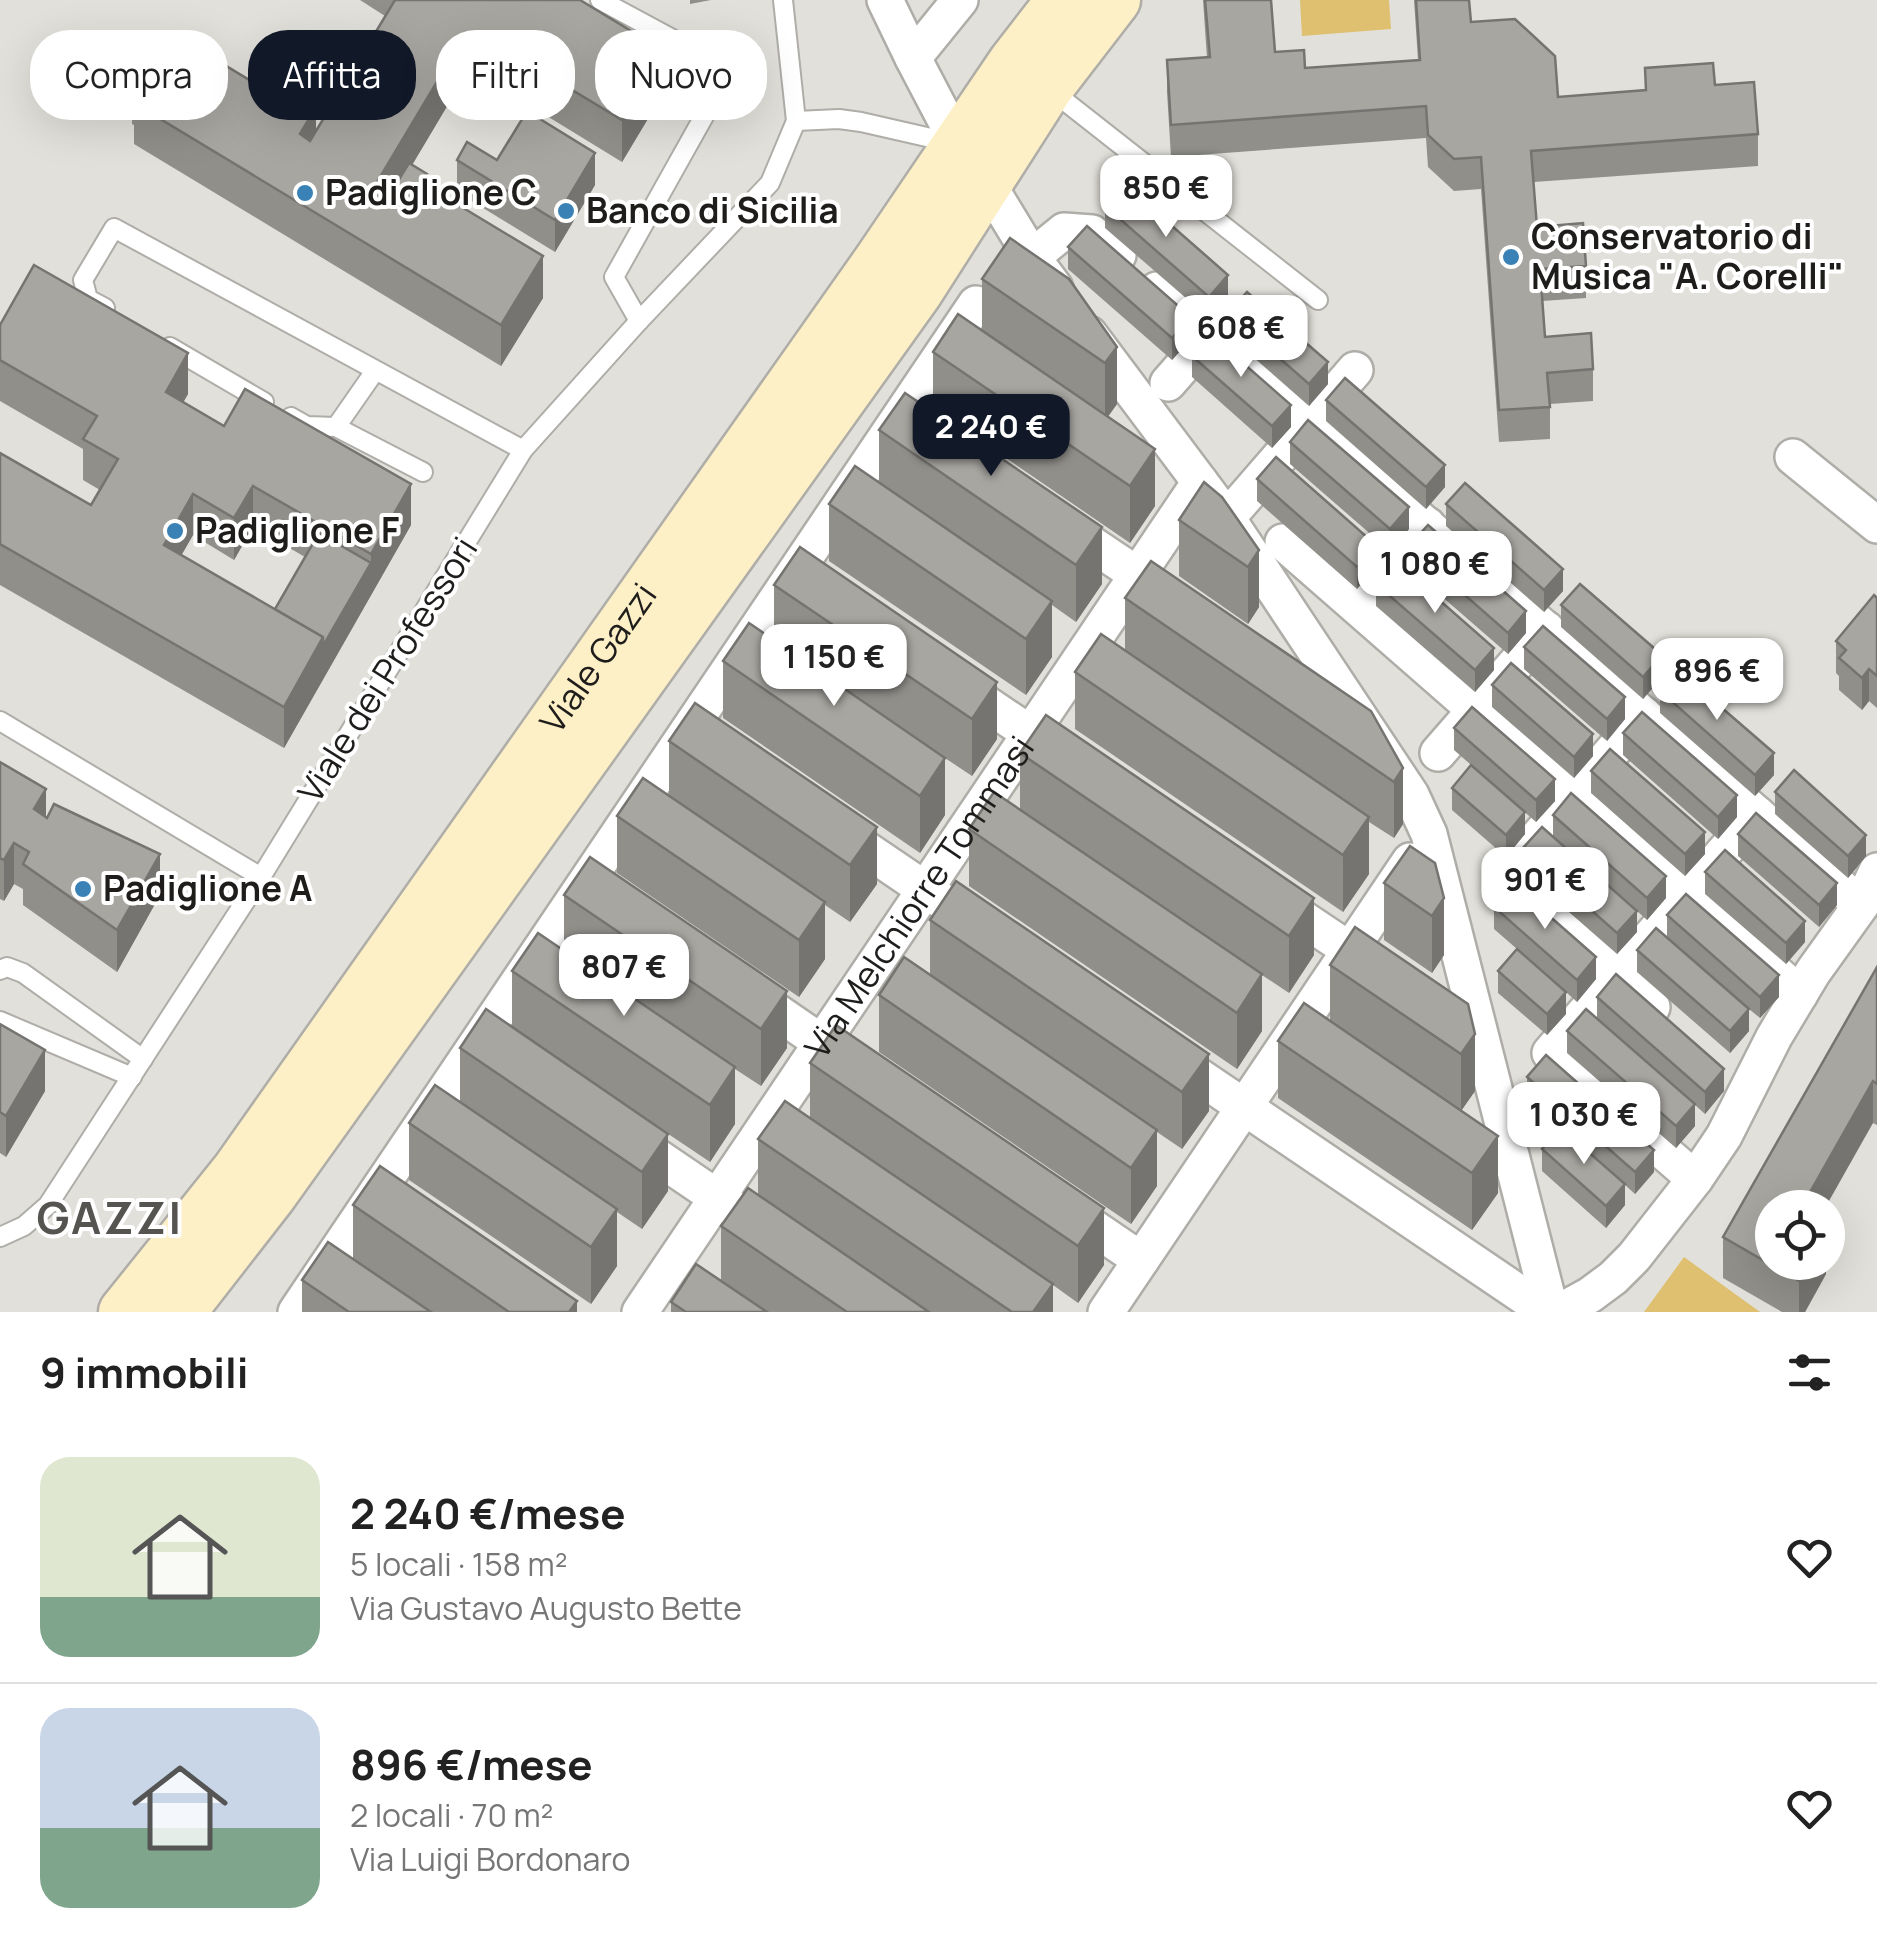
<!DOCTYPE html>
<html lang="it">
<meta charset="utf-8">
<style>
body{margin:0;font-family:Manrope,sans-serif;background:#f6f6f6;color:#222;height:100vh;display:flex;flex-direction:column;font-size:38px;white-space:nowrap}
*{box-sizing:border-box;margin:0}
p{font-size:32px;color:#767676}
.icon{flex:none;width:55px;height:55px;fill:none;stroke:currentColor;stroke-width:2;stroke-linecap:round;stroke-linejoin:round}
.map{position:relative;height:1312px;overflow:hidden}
.sheet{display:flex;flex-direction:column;background:#fff;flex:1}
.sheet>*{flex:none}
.banner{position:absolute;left:30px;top:30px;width:1000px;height:90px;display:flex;gap:20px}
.fabs{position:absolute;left:1755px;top:1190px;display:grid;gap:20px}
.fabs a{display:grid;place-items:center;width:90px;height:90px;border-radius:50%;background:#fff;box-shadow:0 10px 40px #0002;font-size:50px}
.price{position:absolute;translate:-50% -85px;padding:0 22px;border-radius:20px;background:#fff;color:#222;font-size:32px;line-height:65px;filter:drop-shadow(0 2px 5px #0008)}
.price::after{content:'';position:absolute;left:50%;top:60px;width:30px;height:22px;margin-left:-15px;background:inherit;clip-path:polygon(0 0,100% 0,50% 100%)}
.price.current{background:#111827;color:#fff}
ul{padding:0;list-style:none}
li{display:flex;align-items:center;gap:30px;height:250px;padding:0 40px}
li+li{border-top:2px solid #e0e0e0}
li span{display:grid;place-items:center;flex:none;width:280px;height:200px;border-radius:30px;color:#555}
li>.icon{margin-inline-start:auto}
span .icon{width:120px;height:120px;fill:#fffc;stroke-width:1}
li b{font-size:42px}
h2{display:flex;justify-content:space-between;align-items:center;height:120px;padding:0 40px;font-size:42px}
.tag{padding:0 35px;border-radius:40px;background:#fff;box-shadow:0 10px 40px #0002;font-size:35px;line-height:90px}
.tag.current{background:#111827;color:#fff}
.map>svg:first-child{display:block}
</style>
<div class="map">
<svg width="1877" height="1312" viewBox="0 0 1877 1312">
<rect width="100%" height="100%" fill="#e2e0da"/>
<g fill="#dec070">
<path d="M1300,0H1389L1391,29L1302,36Z"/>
<path d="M1684,1257L1760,1312H1644Z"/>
</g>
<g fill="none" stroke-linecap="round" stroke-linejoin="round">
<g stroke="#afada8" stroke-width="22">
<g id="lane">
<path d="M600,0L717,63V93L614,277L639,321"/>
<path d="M1052,91L1318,300"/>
<path d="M796,121L839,119L861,122L953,143"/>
<path d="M105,308L88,299L83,280L114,228L523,450"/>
<path d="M170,347L264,402"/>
<path d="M291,417L307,426L336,427L423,472"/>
<path d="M336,427L375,371"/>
<path d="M0,721L261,877"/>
<path d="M0,970L7,967L23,973L143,1059"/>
<path d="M0,1021L132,1077"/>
<path d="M0,1237L24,1226L48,1205L261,877L523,450L639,321L770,183L796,121L783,0"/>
</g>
</g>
<g stroke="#afada8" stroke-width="40">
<g id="street">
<path d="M885,0L913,58"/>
<path d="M960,0L913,58L958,144L987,183L1032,257L1055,288"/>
<path d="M1032,257L1064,231L1092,233L1118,255"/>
<path d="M1157,290L1861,905"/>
<path d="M1089,334L1227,518L1411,795L1429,834L1551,1312"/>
<path d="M1168,383L1210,335"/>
<path d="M1793,457L1877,525"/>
<path d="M1227,518L1355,370"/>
<path d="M1063,525L1157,588"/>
<path d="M1283,542L1800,994"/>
<path d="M1357,606L1427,525"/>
<path d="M960,686L1050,747"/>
<path d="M1644,715L1503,877L1652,1007"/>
<path d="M1438,753L1546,629"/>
<path d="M839,831L982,928"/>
<path d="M1275,900L1381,971"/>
<path d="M748,992L841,1056"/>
<path d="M1169,1056L1547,1312"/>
<path d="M631,1139L737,1211"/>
<path d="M1695,1179L1550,1053L1757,814"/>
<path d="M1066,1209L1141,1260"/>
<path d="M296,1312L976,304"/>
<path id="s1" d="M640,1312L1200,482"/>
<path d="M1106,1312L1410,861"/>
<path d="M1559,1312L1590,1295L1613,1278L1634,1257L1695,1179L1724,1136L1774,1037L1813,972L1861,905L1877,871"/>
</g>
</g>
<g stroke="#afada8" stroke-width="55">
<g id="secondary">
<path id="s2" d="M124,1312L237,1171L879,261L1014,62L1062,0"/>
<path d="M180,1312L271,1195L917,292L1048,87L1115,0"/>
</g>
</g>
<use href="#lane" stroke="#fff" stroke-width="18"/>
<use href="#street" stroke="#fff" stroke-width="35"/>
<use href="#secondary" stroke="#fdefc6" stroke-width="50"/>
</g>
<g fill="#908f8a" fill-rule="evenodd">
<path d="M360,0H543L664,92L622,162L511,94V78L505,74L493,93L465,76L412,165L427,186L543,298L501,366L134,144V125L132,124V83L153,72L289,104L316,131L385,16Z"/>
<path d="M690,0H711L690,4Z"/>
<path d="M1203,0H1271L1275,52L1305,68L1418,60L1414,0H1469L1471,22L1558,97L1645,90V68L1715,85L1758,134V166L1534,182L1537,227L1586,266V298L1542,301L1545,337L1593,369V401L1550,404V439L1499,442L1481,189L1454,191L1428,167L1426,138L1171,157L1167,92V60L1207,58Z"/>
<path d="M457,160H497L595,185L555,252L457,192Z"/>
<path d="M1105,206L1228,297L1209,318L1105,228Z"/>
<path d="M1068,247L1191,339L1172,360L1068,269Z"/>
<path d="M982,279L1117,347V404L1108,417L1155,506L1130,543L933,408V352L982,331Z"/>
<path d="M1228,313L1328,384L1309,406L1228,335Z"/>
<path d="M0,325L188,394L183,402L224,426L411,525L284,748L0,585V453L91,505L100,490L83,480V449L0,401ZM253,527L305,557L275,609L181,555L193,535L234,560Z"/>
<path d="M1192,356L1291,427L1272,448L1192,377Z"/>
<path d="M905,393L1102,584L1076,622L1052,605V657L1026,695L829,561V504L879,482V430Z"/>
<path d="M1326,400L1445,487L1426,509L1326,421Z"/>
<path d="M1290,442L1409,529L1390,551L1290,464Z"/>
<path d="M1257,479L1376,566L1357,589L1257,501Z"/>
<path d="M1446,504L1563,591L1544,612L1446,526Z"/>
<path d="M1179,520L1259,550V607L1248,624L1179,576Z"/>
<path d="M1409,546L1526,633L1508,654L1409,568Z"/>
<path d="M800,547L997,739L972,776L945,758V815L920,853L723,718V661L774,641V585Z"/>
<path d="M1376,584L1494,670L1475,692L1376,606Z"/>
<path d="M1125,598L1403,768V824L1394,838L1369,822V874L1343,912L1075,729V672L1125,650Z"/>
<path d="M1877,598V708L1869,701L1862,710L1839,690V676L1836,673V641Z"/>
<path d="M1561,605L1662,677L1643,699L1561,627Z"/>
<path d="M1524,647L1625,719L1607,741L1524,669Z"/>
<path d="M1492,685L1593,756L1574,778L1492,707Z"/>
<path d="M1660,691L1774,775L1755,796L1660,713Z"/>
<path d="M1046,715L1314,955L1289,993L1262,975V1031L1237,1069L969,886V829L1020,809V753Z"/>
<path d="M1454,728L1555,801L1536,822L1454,750Z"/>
<path d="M1623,733L1737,817L1718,839L1623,755Z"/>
<path d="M669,741L877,884L850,922L825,905V959L799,997L617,873V816L669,796Z"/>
<path d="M0,762L46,817L160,895L117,972L23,905V889L14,884L4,901L0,899Z"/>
<path d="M1591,771L1705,854L1685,876L1591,793Z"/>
<path d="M1452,788L1525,834L1506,857L1452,810Z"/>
<path d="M1775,792L1866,856L1848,878L1775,814Z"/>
<path d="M1553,815L1666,898L1647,920L1637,911V932L1617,954L1522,871V849L1553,837Z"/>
<path d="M1738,834L1837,905L1819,927L1738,856Z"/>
<path d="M590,857L787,1048L761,1086L735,1069V1124L710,1162L649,1121L668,1191L642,1229L617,1212V1266L591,1304L409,1180V1123L460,1102V1048L512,1027V971L564,951V895Z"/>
<path d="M1435,863L1444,955L1432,973L1384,940V883Z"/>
<path d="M1705,872L1805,942L1786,964L1705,894Z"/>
<path d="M1494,907L1596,979L1577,1002L1566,992V1014L1547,1035L1498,993V971L1517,949L1494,929Z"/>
<path d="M1667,915L1779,997L1760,1018L1749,1009V1031L1730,1053L1637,972V950L1667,937Z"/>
<path d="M930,920L1209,1111L1182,1149L1157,1132V1186L1131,1224L879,1052V995L930,974Z"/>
<path d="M1330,965L1468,1004L1475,1091L1461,1111L1498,1193L1472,1230L1278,1098V1041L1330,1021Z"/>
<path d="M1877,967V1125L1873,1123L1772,1208L1826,1262V1274L1805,1312H1782L1723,1278V1237Z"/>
<path d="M1597,997L1724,1091L1705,1114L1695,1105V1126L1676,1148L1567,1053V1031L1597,1019Z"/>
<path d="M0,1024L45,1091L6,1157L0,1153Z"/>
<path d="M836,1025L1104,1265L1078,1303L1053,1285V1312H671V1302L721,1281V1226L758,1195V1139L810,1118V1063Z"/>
<path d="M1527,1077L1654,1172L1635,1194L1625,1185V1205L1606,1228L1542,1171V1149L1561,1129L1527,1099Z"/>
<path d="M353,1205L577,1312H302V1280L353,1259Z"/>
</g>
<g fill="#767471">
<path d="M505,32V74L493,93V52Z"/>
<path d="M465,35V76L377,224V182Z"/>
<path d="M664,51V92L622,162V120Z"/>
<path d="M316,107V149L300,134Z"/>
<path d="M595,153V185L555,252V220Z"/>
<path d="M543,256V298L501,366V325Z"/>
<path d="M1228,275V297L1209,318V297Z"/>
<path d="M1191,317V339L1172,360V338Z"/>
<path d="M1117,347V404L1105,420V363Z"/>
<path d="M188,353V394L166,433V392Z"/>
<path d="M1328,362V384L1309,406V384Z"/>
<path d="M1291,405V427L1272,448V426Z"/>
<path d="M1155,449V506L1130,543V486Z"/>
<path d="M1445,465V487L1426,509V487Z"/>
<path d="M411,484V525L284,748V707L323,637L371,563V554Z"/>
<path d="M253,486V527L234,560V518Z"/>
<path d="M193,494V535L164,586V545Z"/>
<path d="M1409,507V529L1390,551V529Z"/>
<path d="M1102,527V584L1076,622V565Z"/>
<path d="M1376,545V566L1357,589V567Z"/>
<path d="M1259,550V607L1248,624V567Z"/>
<path d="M1563,569V591L1544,612V590Z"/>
<path d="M1052,601V657L1026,695V639Z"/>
<path d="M1526,611V633L1508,654V633Z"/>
<path d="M1494,648V670L1475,692V670Z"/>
<path d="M1662,655V677L1643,699V677Z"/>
<path d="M1869,669V701L1862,710V678Z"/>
<path d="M997,682V739L972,776V719Z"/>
<path d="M1625,697V719L1607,741V719Z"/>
<path d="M1593,734V756L1574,778V757Z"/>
<path d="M1774,753V775L1755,796V775Z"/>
<path d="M945,758V815L920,853V796Z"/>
<path d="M1403,768V824L1394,838V782Z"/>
<path d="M1555,779V801L1536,822V800Z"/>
<path d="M46,789V830L34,809Z"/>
<path d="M1737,795V817L1718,839V817Z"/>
<path d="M1525,812V834L1506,857V835Z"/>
<path d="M1369,817V874L1343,912V855Z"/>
<path d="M877,827V884L850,922V865Z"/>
<path d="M1705,832V854L1685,876V854Z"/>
<path d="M1866,835V856L1848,878V856Z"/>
<path d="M14,843V884L4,901V860Z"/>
<path d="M160,854V895L117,972V930Z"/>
<path d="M1666,876V898L1647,920V898Z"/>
<path d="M1837,883V905L1819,927V905Z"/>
<path d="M1314,898V955L1289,993V936Z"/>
<path d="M1444,898V955L1432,973V916Z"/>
<path d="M825,902V959L799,997V940Z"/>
<path d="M1637,911V932L1617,954V933Z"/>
<path d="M1805,921V942L1786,964V943Z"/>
<path d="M1596,957V979L1577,1002V980Z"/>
<path d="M1262,974V1031L1237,1069V1013Z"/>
<path d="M1779,975V997L1760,1018V997Z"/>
<path d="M787,991V1048L761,1086V1029Z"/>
<path d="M1566,992V1014L1547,1035V1014Z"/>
<path d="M1749,1009V1031L1730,1053V1031Z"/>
<path d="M1475,1034V1091L1461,1111V1054Z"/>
<path d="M45,1050V1091L6,1157V1116Z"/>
<path d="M1209,1054V1111L1182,1149V1092Z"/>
<path d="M735,1067V1124L710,1162V1105Z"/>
<path d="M1724,1069V1091L1705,1114V1092Z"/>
<path d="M1873,1081V1123L1825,1208H1801Z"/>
<path d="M1695,1104V1126L1676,1148V1126Z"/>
<path d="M1157,1130V1186L1131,1224V1168Z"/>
<path d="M668,1134V1191L642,1229V1172Z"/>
<path d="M1498,1136V1193L1472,1230V1173Z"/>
<path d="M1654,1150V1172L1635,1194V1172Z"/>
<path d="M1625,1184V1205L1606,1228V1206Z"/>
<path d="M1104,1208V1265L1078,1303V1246Z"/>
<path d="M617,1209V1266L591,1304V1247Z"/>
<path d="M1809,1262H1826V1274L1805,1312H1799V1281Z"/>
<path d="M1053,1284V1312H1033Z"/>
<path d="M577,1301V1312H569Z"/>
</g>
<g fill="#a8a6a1" stroke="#767471" stroke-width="2.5">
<path d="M395,0H580L664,51L622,120L511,53L519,41L505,32L493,52L465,35L377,182L392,191L409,163L427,174L422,183L543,256L501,325L134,103L143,89L132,83L142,66L153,72L175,35L289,104L295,95L316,107L300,134L310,141Z"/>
<path d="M1205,0H1271L1275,52L1304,50L1305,68L1420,60L1416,0H1469L1471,22L1515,19L1555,56L1558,97L1646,90L1645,68L1713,63L1715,85L1754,82L1758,134L1531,151L1537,227L1583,223L1586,266L1540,269L1545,337L1591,333L1593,369L1547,373L1550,407L1499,410L1481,157L1454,159L1428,135L1426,106L1171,125L1167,60L1210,57Z"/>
<path d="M527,111L595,153L555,220L457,160L467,142L497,160Z"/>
<path d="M1124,184L1228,275L1209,297L1105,206Z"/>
<path d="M1087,226L1191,317L1172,338L1068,247Z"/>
<path d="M1010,238L1069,279L1117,347L1105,363L982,279Z"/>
<path d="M34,265L188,353L166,392L224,426L245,389L411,484L371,554L253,486L234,518L193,494L164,545L323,637L284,707L0,544V453L91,505L118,459L83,439L97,416L0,360V325Z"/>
<path d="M1247,292L1328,362L1309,384L1228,313Z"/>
<path d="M958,314L1155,449L1130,486L933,352Z"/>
<path d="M1210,334L1291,405L1272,426L1192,356Z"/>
<path d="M1345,378L1445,465L1426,487L1326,400Z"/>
<path d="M905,393L1102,527L1076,565L879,430Z"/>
<path d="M1308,420L1409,507L1390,529L1290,442Z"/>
<path d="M1276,457L1376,545L1357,567L1257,479Z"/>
<path d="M855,466L1052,601L1026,639L829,504Z"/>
<path d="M1204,482L1222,497L1259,550L1248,567L1179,520Z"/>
<path d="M1465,483L1563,569L1544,590L1446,504Z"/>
<path d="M1428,525L1526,611L1508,633L1409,546Z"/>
<path d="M319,533L371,563L323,646V637L275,609Z"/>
<path d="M800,547L997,682L972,719L774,585Z"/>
<path d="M1151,561L1371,711L1403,768L1394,782L1125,598Z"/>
<path d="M1396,562L1494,648L1475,670L1376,584Z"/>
<path d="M1580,584L1662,655L1643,677L1561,605Z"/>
<path d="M1874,595L1877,598V676L1869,669L1862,678L1839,658L1846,650L1836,641Z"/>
<path d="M749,623L945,758L920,796L723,661Z"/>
<path d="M1543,626L1625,697L1607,719L1524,647Z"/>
<path d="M1101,634L1369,817L1343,855L1075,672Z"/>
<path d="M1511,663L1593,734L1574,757L1492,685Z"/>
<path d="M1678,670L1774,753L1755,775L1660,691Z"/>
<path d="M695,703L877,827L850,865L669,741Z"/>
<path d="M1472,707L1555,779L1536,800L1454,728Z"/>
<path d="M1642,712L1737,795L1718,817L1623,733Z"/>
<path d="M1046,715L1314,898L1289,936L1020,753Z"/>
<path d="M1610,749L1705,832L1685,854L1591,771Z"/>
<path d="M0,762L46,789L34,809L47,818L54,804L160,854L117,930L23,864L29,852L14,843L4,860L0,858Z"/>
<path d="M1471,765L1525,812L1506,835L1452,788Z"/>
<path d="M1794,770L1866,835L1848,856L1775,792Z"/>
<path d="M643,778L825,902L799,940L617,816Z"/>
<path d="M994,792L1262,974L1237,1013L969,829Z"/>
<path d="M1571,793L1666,876L1647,898L1553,815Z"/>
<path d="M1756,813L1837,883L1819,905L1738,834Z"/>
<path d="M1542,827L1637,911L1617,933L1522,849Z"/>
<path d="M1410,846L1435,863L1444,898L1432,916L1384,883Z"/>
<path d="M1725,850L1805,921L1786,943L1705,872Z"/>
<path d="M590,857L787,991L761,1029L564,895Z"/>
<path d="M956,881L1209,1054L1182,1092L930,920Z"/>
<path d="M1514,885L1596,957L1577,980L1494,907Z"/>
<path d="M1686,894L1779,975L1760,997L1667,915Z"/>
<path d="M1355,927L1468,1004L1475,1034L1461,1054L1330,965Z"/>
<path d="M1656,928L1749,1009L1730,1031L1637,950Z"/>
<path d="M538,933L735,1067L710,1105L512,971Z"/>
<path d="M1517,949L1566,992L1547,1014L1498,971Z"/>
<path d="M904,957L1157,1130L1131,1168L879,995Z"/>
<path d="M1877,967V1084L1873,1081L1801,1208H1772V1262H1809L1799,1281L1723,1237Z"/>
<path d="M1616,974L1724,1069L1705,1092L1597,997Z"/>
<path d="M1304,1003L1498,1136L1472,1173L1278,1041Z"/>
<path d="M486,1009L668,1134L642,1172L460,1048Z"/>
<path d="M1586,1009L1695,1104L1676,1126L1567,1031Z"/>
<path d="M0,1024L45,1050L6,1116L0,1112Z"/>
<path d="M836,1025L1104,1208L1078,1246L810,1063Z"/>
<path d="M1546,1055L1654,1150L1635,1172L1527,1077Z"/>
<path d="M435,1085L617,1209L591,1247L409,1123Z"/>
<path d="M785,1101L1053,1284L1033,1312H1012L758,1139Z"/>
<path d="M1561,1128L1625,1184L1606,1206L1542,1149Z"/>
<path d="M380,1166L577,1301L569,1312H509L353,1205Z"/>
<path d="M748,1188L929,1312H847L721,1226Z"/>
<path d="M328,1242L431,1312H349L302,1280Z"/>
<path d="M696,1264L767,1312H686L671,1302Z"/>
</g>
<g fill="#3a82b6" stroke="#fff" stroke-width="4">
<circle cx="305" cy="193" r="10"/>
<circle cx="566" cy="211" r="10"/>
<circle cx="1511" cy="257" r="10"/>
<circle cx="175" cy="531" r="10"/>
<circle cx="83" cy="889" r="10"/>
</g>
<g text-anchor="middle" stroke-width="8" stroke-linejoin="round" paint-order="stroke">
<g font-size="35" font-weight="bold" fill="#1e1d1b" stroke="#fff" text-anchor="start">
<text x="325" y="205">Padiglione C</text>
<text x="586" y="223">Banco di Sicilia</text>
<text x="1531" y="249">Conservatorio di<tspan x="1531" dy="40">Musica "A. Corelli"</tspan></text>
<text x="195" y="543">Padiglione F</text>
<text x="103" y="901">Padiglione A</text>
</g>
<g font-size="35" fill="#1e1d1b" stroke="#fff">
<text dy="12" stroke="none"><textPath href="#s2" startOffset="808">Viale Gazzi</textPath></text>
<text transform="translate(388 670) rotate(-58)" y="12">Viale dei Professori</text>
<text dy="12" stroke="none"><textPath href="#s1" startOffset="500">Via Melchiorre Tommasi</textPath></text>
</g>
<g font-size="45" font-weight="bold" letter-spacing="2.5" fill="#565450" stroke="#fff">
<text x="110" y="1234">GAZZI</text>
</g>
</g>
</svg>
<div class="fabs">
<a><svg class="icon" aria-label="locate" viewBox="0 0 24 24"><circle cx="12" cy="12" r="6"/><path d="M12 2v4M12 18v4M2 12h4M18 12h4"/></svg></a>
</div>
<b class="price" style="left:1166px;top:240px">850 €</b>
<b class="price" style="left:1241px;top:380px">608 €</b>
<b class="price current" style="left:991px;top:479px">2 240 €</b>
<b class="price" style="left:1435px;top:616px">1 080 €</b>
<b class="price" style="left:834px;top:709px">1 150 €</b>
<b class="price" style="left:1717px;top:723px">896 €</b>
<b class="price" style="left:1545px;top:932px">901 €</b>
<b class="price" style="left:624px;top:1019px">807 €</b>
<b class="price" style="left:1584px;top:1167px">1 030 €</b>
<div class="banner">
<a class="tag">Compra</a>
<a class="tag current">Affitta</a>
<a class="tag">Filtri</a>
<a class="tag">Nuovo</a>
</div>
</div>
<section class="sheet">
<h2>9 immobili<svg class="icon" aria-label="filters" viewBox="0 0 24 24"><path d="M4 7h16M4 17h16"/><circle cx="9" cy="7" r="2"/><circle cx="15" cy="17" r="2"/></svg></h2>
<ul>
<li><span style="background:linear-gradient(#dfe7d0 70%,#7fa58c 0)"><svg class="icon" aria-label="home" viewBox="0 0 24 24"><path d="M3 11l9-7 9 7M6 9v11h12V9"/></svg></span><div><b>2 240 €/mese</b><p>5 locali · 158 m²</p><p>Via Gustavo Augusto Bette</p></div><svg class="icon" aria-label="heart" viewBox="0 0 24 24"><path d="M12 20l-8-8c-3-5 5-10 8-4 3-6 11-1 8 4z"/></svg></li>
<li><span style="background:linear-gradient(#c9d6e8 60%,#7fa58c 0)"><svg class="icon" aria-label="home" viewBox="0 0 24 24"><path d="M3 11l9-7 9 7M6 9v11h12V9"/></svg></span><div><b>896 €/mese</b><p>2 locali · 70 m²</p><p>Via Luigi Bordonaro</p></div><svg class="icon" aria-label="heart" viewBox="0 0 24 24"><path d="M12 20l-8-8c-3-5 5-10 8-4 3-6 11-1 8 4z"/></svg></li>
</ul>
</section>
